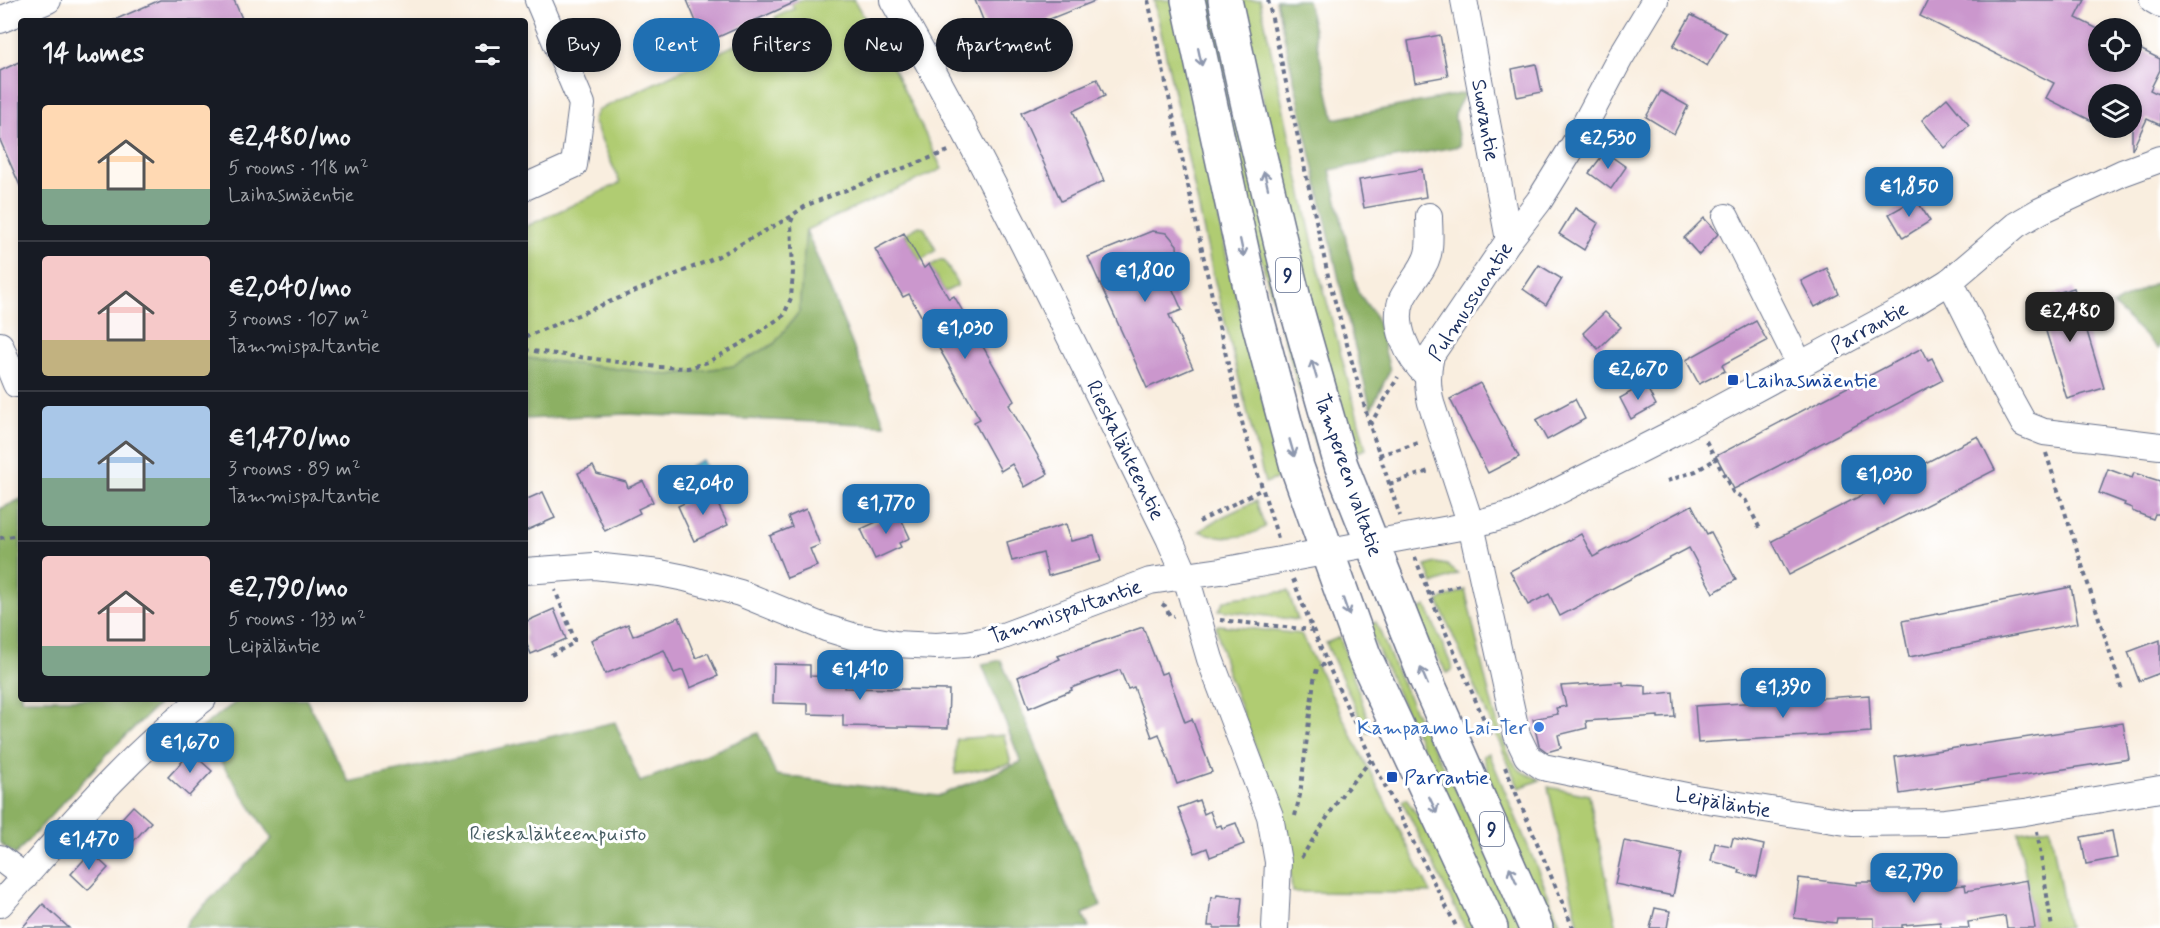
<!DOCTYPE html>
<meta charset="utf-8">
<style>
body{margin:0;font-family:Mynerve,sans-serif;background:#20242c;color:#f1f3f6;height:100vh;display:flex;flex-direction:column;font-size:22px;white-space:nowrap}
*{box-sizing:border-box;margin:0}
p{font-size:20px;color:#9ea1a6}
.icon{flex:none;width:33px;height:33px;fill:none;stroke:currentColor;stroke-width:2;stroke-linecap:round;stroke-linejoin:round}
.map{position:relative;flex:1;overflow:hidden}
.panel{position:absolute;left:18px;top:18px;width:510px;height:684px;display:flex;flex-direction:column;background:#171b24;border-radius:6px;box-shadow:0 3px 9px #0003}
.panel>*{flex:none}
.hud{position:absolute;left:546px;top:18px;width:570px;height:54px;display:flex;gap:12px}
.tools{position:absolute;left:2088px;top:18px;display:grid;gap:12px}
.tools a{display:grid;place-items:center;width:54px;height:54px;border-radius:50%;background:#171b24;box-shadow:0 3px 9px #0003;font-size:30px}
.price{position:absolute;translate:-50% -51px;padding:0 14px;border-radius:12px;background:#1f6fb2;color:#fff;font-size:20px;line-height:39px;filter:drop-shadow(0 2px 3px #0008)}
.price::after{content:'';position:absolute;left:50%;top:36px;width:18px;height:14px;margin-left:-9px;background:inherit;clip-path:polygon(0 0,100% 0,50% 100%)}
.price.active{background:#222;color:#fff}
ul{padding:0;list-style:none}
li{display:flex;align-items:center;gap:18px;height:150px;padding:0 24px}
li+li{border-top:2px solid #363941}
li span{display:grid;place-items:center;flex:none;width:168px;height:120px;border-radius:6px;color:#555}
li>.icon{margin-inline-start:auto}
span .icon{width:72px;height:72px;fill:#fffc;stroke-width:1}
li b{font-size:26px}
h2{display:flex;justify-content:space-between;align-items:center;height:72px;padding:0 24px;font-size:26px}
.tag{padding:0 21px;border-radius:27px;background:#171b24;box-shadow:0 3px 9px #0003;font-size:21px;line-height:54px}
.tag.active{background:#1f6fb2;color:#fff}
.map>svg:first-child{display:block}
</style>
<div class="map">
<svg width="2160" height="928" viewBox="0 0 2160 928">
<rect width="100%" height="100%" fill="#fff"/>
<filter id="ink" filterUnits="userSpaceOnUse"><feTurbulence type="fractalNoise" baseFrequency=".0167" numOctaves="2"/><feDisplacementMap in="SourceGraphic" scale="12" xChannelSelector="R" yChannelSelector="G"/><feConvolveMatrix kernelMatrix="1 2 1 2 8 2 1 2 1" color-interpolation-filters="sRGB"/></filter>
<filter id="wash" filterUnits="userSpaceOnUse"><feTurbulence type="fractalNoise" baseFrequency=".008" numOctaves="4" result="noise"/><feDisplacementMap in="SourceGraphic" scale="24" xChannelSelector="R" yChannelSelector="G"/><feGaussianBlur stdDeviation="1.35" result="paint"/><feColorMatrix in="noise" values="0 0 0 0 0 0 0 0 0 0 0 0 0 0 0 0 0 1.4 0 .05"/><feComposite in="paint" operator="in"/></filter>
<g filter="url(#wash)">
<rect width="100%" height="100%" fill="#f9eedf"/>
<g fill="#b0cc72" stroke="#667e68" stroke-width="1.5">
<path d="M790,0H854L889,59L942,169L806,230L799,312L774,344L734,366L669,375L525,358V227L620,183L593,120L598,110L779,24L775,17L794,9Z"/>
<path d="M1154,0H1174L1230,272L1282,477L1265,483L1213,274Z"/>
<path d="M1200,0H1214L1328,462L1321,464L1248,214Z"/>
<path d="M1241,0H1260L1318,268L1366,449L1352,454L1300,271Z"/>
<path d="M919,226L924,227L936,250L920,261L905,234Z"/>
<path d="M940,260H944L957,283V286L945,292L930,266Z"/>
<path d="M1256,501L1265,527C1246,540 1220,539 1199,531L1222,517Z"/>
<path d="M1436,563L1447,565L1458,574L1433,584L1426,566Z"/>
<path d="M1465,590C1474,624 1497,751 1519,769C1524,774 1533,776 1540,780L1519,788L1438,601Z"/>
<path d="M1288,591L1298,620L1219,610L1224,601L1233,598Z"/>
<path d="M1426,606L1453,669L1447,673C1435,652 1421,634 1413,613Z"/>
<path d="M1376,622L1396,670L1425,733L1471,818L1522,928H1505L1367,626Z"/>
<path d="M1219,625L1301,634L1431,893L1292,892L1288,846L1283,823L1226,668L1216,626Z"/>
<path d="M1340,637L1372,731L1367,733L1326,643Z"/>
<path d="M1004,735L1011,764L955,774L956,739Z"/>
<path d="M1489,753L1562,928H1549L1511,845L1483,756Z"/>
<path d="M1548,787L1589,795L1617,928H1579Z"/>
<path d="M1406,799L1436,843L1477,928H1465L1402,801Z"/>
<path d="M2050,827L2068,928H2035L2018,832Z"/>
</g>
<g fill="#8cb064" stroke="#547061" stroke-width="1.5">
<path d="M1276,0H1307L1334,119L1465,93L1454,114L1460,146L1330,170L1358,292L1376,317L1390,370L1371,409L1349,324Z"/>
<path d="M806,230L885,425L626,414L525,419V358L669,375L734,366L774,344L799,312Z"/>
<path d="M2160,280V347L2158,349L2113,305Z"/>
<path d="M21,499V699H164L113,748L15,855L0,843V509Z"/>
<path d="M1001,660L1101,906L1083,914L1089,928H184L189,920L272,839L199,729L240,699H306L349,782L615,722L640,782L758,733L776,775L938,796L1021,762L982,664Z"/>
</g>
<path fill="#5fc2dc" stroke="#3d789d" stroke-width="1.5" d="M702,460L714,485L701,491L690,466Z"/>
<g id="blocks">
<g fill="#cb97cd">
<path d="M160,0H234L243,21H112Z"/>
<path d="M687,0H800L705,43Z"/>
<path d="M975,0H1095V1L992,42Z"/>
<path d="M1928,0H2085L2076,18L2098,29V62H2132L2136,47L2160,59V70L2150,90L2160,95V125L2147,119L2132,150V94H2098V124L2046,98L2054,83L1920,16Z"/>
<path d="M1691,15L1726,33L1707,66L1673,46Z"/>
<path d="M1440,35L1448,76L1415,82L1408,41Z"/>
<path d="M21,61V188L0,140V71Z"/>
<path d="M1536,64L1542,92L1517,97L1512,69Z"/>
<path d="M1097,79L1105,96L1073,111L1104,181L1061,201L1021,113Z"/>
<path d="M1661,91L1688,106L1674,134L1646,117Z"/>
<path d="M1947,98L1969,125L1945,148L1922,120Z"/>
<path d="M1605,152L1626,167L1611,189L1589,173Z"/>
<path d="M1422,169L1426,197L1364,208L1359,180Z"/>
<path d="M1916,199L1930,221L1903,238L1889,214Z"/>
<path d="M1575,208L1598,223L1584,250L1559,234Z"/>
<path d="M1704,218L1718,234L1699,255L1684,238Z"/>
<path d="M1152,231L1167,233L1177,245L1178,260L1174,267L1166,274L1182,310L1169,315L1193,368L1147,388L1088,257Z"/>
<path d="M904,233L924,268L929,264L949,299L954,296L1014,401L1009,405L1048,474L1025,487L1012,464L1001,471L974,422L980,419L940,350L909,294L903,297L875,249Z"/>
<path d="M1539,265L1562,279L1546,305L1523,289Z"/>
<path d="M1827,268L1839,294L1815,307L1801,281Z"/>
<path d="M2074,288L2104,388L2067,399L2036,299Z"/>
<path d="M1605,312L1621,327L1598,349L1583,333Z"/>
<path d="M1756,321L1767,341L1722,365L1725,371L1699,384L1686,360Z"/>
<path d="M1922,348L1928,360L1932,358L1943,380L1734,489L1716,456Z"/>
<path d="M1480,383L1519,457L1488,473L1450,399Z"/>
<path d="M1645,384L1656,405L1631,419L1620,398Z"/>
<path d="M1575,399L1585,419L1547,440L1536,420Z"/>
<path d="M1978,436L1995,470L1789,575L1772,541Z"/>
<path d="M593,466L597,474L626,482L628,488L643,481L653,502L638,509L640,513L605,531L578,473Z"/>
<path d="M2108,469L2132,478L2134,473L2160,481V514H2155L2153,519L2132,511V508L2124,505L2125,503L2099,493Z"/>
<path d="M711,490L728,525L694,541L678,506Z"/>
<path d="M543,492L555,518L525,531V500Z"/>
<path d="M1692,505L1707,534L1711,532L1736,580L1713,593L1689,548L1560,616L1549,594L1528,605L1510,571L1581,534L1593,557Z"/>
<path d="M806,509L820,545L810,549L817,566L787,578L770,536L792,527L788,517Z"/>
<path d="M898,512L910,538L899,543L901,547L875,559L861,529Z"/>
<path d="M1066,524L1071,541L1094,536L1101,561L1048,576L1043,553L1012,561L1007,542Z"/>
<path d="M2071,587L2078,623L1909,657L1902,621Z"/>
<path d="M554,609L566,639L531,654L525,640V622Z"/>
<path d="M679,617L696,658L708,653L718,676L690,688L683,670L674,673L664,650L605,674L591,640L628,624L633,636Z"/>
<path d="M1143,627L1161,674L1167,672L1185,722L1192,719L1212,772L1177,784L1159,734L1152,737L1134,687L1128,689L1120,670L1071,688L1072,690L1029,708L1018,677L1060,659L1058,656Z"/>
<path d="M2160,640V673L2139,681L2128,652Z"/>
<path d="M774,664L810,665V676L845,677L844,688L949,690L948,728L843,726V715L808,714V704L773,703Z"/>
<path d="M1623,682V685L1646,686V695L1673,692L1675,717L1658,718V716L1586,721L1587,728L1558,735L1561,748L1547,752L1539,746L1533,719L1558,714L1556,708L1566,706L1561,686Z"/>
<path d="M1869,695L1871,732L1698,743L1695,706Z"/>
<path d="M2123,723L2129,759L1900,794L1895,757Z"/>
<path d="M191,752L212,771L189,796L168,777Z"/>
<path d="M1199,800L1204,814L1210,811L1216,827L1221,825L1222,828L1236,823L1244,844L1210,857L1207,848L1195,853L1178,808Z"/>
<path d="M133,806L151,822L131,844L114,827Z"/>
<path d="M2112,831L2117,858L2086,864L2081,837Z"/>
<path d="M1733,838L1764,845L1757,877L1739,873L1740,870L1727,866V865L1711,861L1715,843L1731,846Z"/>
<path d="M1624,841L1682,853L1673,896L1615,884Z"/>
<path d="M91,852L108,868L88,890L71,874Z"/>
<path d="M1799,878L1857,885V882H1902V890L1965,885L1966,891L2027,880L2035,928H2007L2005,916L1968,922L1969,928H1941L1940,922L1902,925V928H1874V918H1837L1836,923L1794,918Z"/>
<path d="M1217,895L1242,898L1239,928H1214V926H1208L1211,897L1216,898Z"/>
<path d="M43,904L69,928H22Z"/>
<path d="M1655,908L1670,911L1667,928H1650Z"/>
</g>
</g>
</g>
<g filter="url(#ink)">
<use href="#blocks" fill-opacity="0" stroke="#69728b" stroke-width="1.5"/>
<g fill="none" stroke-linecap="round" stroke-linejoin="round">
<g stroke="#69728b" stroke-width="28">
<g id="minor">
<path d="M893,0C993,175 1080,358 1169,538L1186,577L1210,659L1270,816L1278,862L1275,928"/>
<path d="M1464,0L1509,240"/>
<path d="M1655,0L1620,58L1575,143L1539,201L1509,240L1431,355C1427,372 1427,385 1431,403L1471,525L1517,735L1527,756L1543,767L1696,798L1852,823L1945,822L2025,812L2160,789"/>
<path d="M2153,0L2160,4"/>
<path d="M0,20L48,0"/>
<path d="M525,187L574,165L582,104L538,0"/>
<path d="M1726,217L1800,365"/>
<path d="M1950,281L1997,375L2024,424L2044,432L2160,446"/>
<path d="M0,345L16,384H21"/>
<path d="M1427,375C1408,358 1392,325 1402,299C1409,284 1424,270 1428,254C1431,243 1429,228 1429,216"/>
<path d="M525,571L594,566L660,573L685,578L740,593L826,628L852,636L895,644L936,646L966,644L998,638L1150,581L1221,571L1471,525L1515,513L1675,432L1911,305L1950,281L2016,225L2040,211L2122,173L2160,159"/>
<path d="M0,858L25,877"/>
<path d="M0,904C64,833 126,757 203,699"/>
</g>
</g>
<g stroke="#69728b" stroke-width="36">
<g id="highway">
<path d="M1188,0L1255,310L1297,467L1364,655L1491,928"/>
<path d="M1225,0L1249,110L1296,307L1341,465L1426,679L1536,928"/>
</g>
</g>
<g stroke="#69728b" stroke-width="4" stroke-dasharray="4.5 4.5" stroke-linecap="butt">
<path d="M1148,0L1215,310L1244,430L1278,538"/>
<path d="M1268,0L1329,280L1370,426L1400,516"/>
<path d="M525,337L715,258L794,215"/>
<path d="M525,350L658,367L688,368L708,362L751,338L784,315L791,298L793,272L791,222L794,214L807,205L951,150"/>
<path d="M1370,425L1398,377"/>
<path d="M1706,441L1733,492L1745,499L1760,529"/>
<path d="M2046,453L2122,690"/>
<path d="M1379,455L1422,442"/>
<path d="M1667,481L1696,471L1716,459"/>
<path d="M1389,484L1429,471"/>
<path d="M1199,522L1262,489"/>
<path d="M0,538L21,535"/>
<path d="M1415,557L1429,594L1492,738"/>
<path d="M1293,579C1338,699 1399,813 1457,928"/>
<path d="M1429,594L1463,584"/>
<path d="M1162,604L1165,606L1170,616H1174"/>
<path d="M1220,620L1312,630"/>
<path d="M551,655L574,643V638L555,590"/>
<path d="M1505,767L1573,928"/>
<path d="M1295,816L1300,795L1314,680L1317,669L1327,662"/>
<path d="M2037,831L2052,928"/>
<path d="M1301,858L1343,793L1372,759"/>
</g>
<use href="#minor" stroke="#fff" stroke-width="26"/>
<use href="#highway" stroke="#fff" stroke-width="33"/>
</g>
<defs><path id="oneway-shaft" d="M-6 0H5M1.5-3L5.5 0L1.5 3" fill="none" stroke-width="1.6" stroke-linecap="round" stroke-linejoin="round" transform="scale(1.5)"/></defs>
<g stroke="#8d97ae">
<use href="#oneway-shaft" transform="translate(1200 57) rotate(78)"/>
<use href="#oneway-shaft" transform="translate(1266 180) rotate(-103)"/>
<use href="#oneway-shaft" transform="translate(1242 248) rotate(78)"/>
<use href="#oneway-shaft" transform="translate(1314 369) rotate(-106)"/>
<use href="#oneway-shaft" transform="translate(1292 448) rotate(74)"/>
<use href="#oneway-shaft" transform="translate(1346 607) rotate(71)"/>
<use href="#oneway-shaft" transform="translate(1424 676) rotate(-113)"/>
<use href="#oneway-shaft" transform="translate(1433 805) rotate(65)"/>
<use href="#oneway-shaft" transform="translate(1513 875) rotate(-114)"/>
</g>
</g>
<g fill="#1a4fb4" stroke="#fff" stroke-width="2">
<rect x="1727" y="374" width="12" height="12" rx="3"/>
<rect x="1386" y="771" width="12" height="12" rx="3"/>
</g>
<circle fill="#3f7fe0" stroke="#fff" stroke-width="2" cx="1539" cy="727" r="6"/>
<g text-anchor="middle" stroke-width="6" stroke-linejoin="round" paint-order="stroke">
<g fill="#fff" stroke="#5f6d8e" stroke-width="1.5">
<rect x="1276" y="258" width="24" height="34" rx="4.5"/>
<rect x="1480" y="812" width="24" height="34" rx="4.5"/>
</g>
<g font-size="20" font-weight="bold" fill="#1b2f5e">
<text x="1288" y="282">9</text>
<text x="1492" y="836">9</text>
</g>
<g font-size="21" fill="#1b2f5e" stroke="#fff">
<text transform="translate(1486 120) rotate(80)" y="7">Suovantie</text>
<text transform="translate(1470 301) rotate(-57)" y="7">Pulmussuontie</text>
<text transform="translate(1869 327) rotate(-29)" y="7">Parrantie</text>
<text transform="translate(1126 450) rotate(64)" y="7">Rieskalähteentie</text>
<text transform="translate(1349 475) rotate(71)" y="7">Tampereen valtatie</text>
<text transform="translate(1065 611) rotate(-19)" y="7">Tammispaltantie</text>
<text transform="translate(1723 802) rotate(10)" y="7">Leipäläntie</text>
</g>
<g font-size="21" fill="#164399" stroke="#fff" text-anchor="start">
<text x="1745" y="387">Laihasmäentie</text>
<text x="1404" y="784">Parrantie</text>
</g>
<g font-size="21" fill="#366cbe" stroke="#fff" text-anchor="end">
<text x="1527" y="734">Kampaamo Lai-Ter</text>
</g>
<g font-size="21" fill="#485e64" stroke="#fff">
<text x="558" y="840">Rieskalähteenpuisto</text>
</g>
</g>
</svg>
<div class="tools">
<a><svg class="icon" aria-label="locate" viewBox="0 0 24 24"><circle cx="12" cy="12" r="6"/><path d="M12 2v4M12 18v4M2 12h4M18 12h4"/></svg></a>
<a><svg class="icon" aria-label="layers" viewBox="0 0 24 24"><path d="M12 4l9 5-9 5-9-5zM3 14l9 5 9-5"/></svg></a>
</div>
<b class="price" style="left:1608px;top:170px">€2,530</b>
<b class="price" style="left:1909px;top:218px">€1,850</b>
<b class="price" style="left:1145px;top:303px">€1,800</b>
<b class="price active" style="left:2070px;top:343px">€2,480</b>
<b class="price" style="left:965px;top:360px">€1,030</b>
<b class="price" style="left:1638px;top:401px">€2,670</b>
<b class="price" style="left:1884px;top:506px">€1,030</b>
<b class="price" style="left:703px;top:516px">€2,040</b>
<b class="price" style="left:886px;top:535px">€1,770</b>
<b class="price" style="left:860px;top:701px">€1,410</b>
<b class="price" style="left:1783px;top:719px">€1,390</b>
<b class="price" style="left:190px;top:774px">€1,670</b>
<b class="price" style="left:89px;top:871px">€1,470</b>
<b class="price" style="left:1914px;top:904px">€2,790</b>
<div class="hud">
<a class="tag">Buy</a>
<a class="tag active">Rent</a>
<a class="tag">Filters</a>
<a class="tag">New</a>
<a class="tag">Apartment</a>
</div>
<section class="panel">
<h2>14 homes<svg class="icon" aria-label="filters" viewBox="0 0 24 24"><path d="M4 7h16M4 17h16"/><circle cx="9" cy="7" r="2"/><circle cx="15" cy="17" r="2"/></svg></h2>
<ul>
<li><span style="background:linear-gradient(#ffd9b3 70%,#7fa58c 0)"><svg class="icon" aria-label="home" viewBox="0 0 24 24"><path d="M3 11l9-7 9 7M6 9v11h12V9"/></svg></span><div><b>€2,480/mo</b><p>5 rooms · 118 m²</p><p>Laihasmäentie</p></div></li>
<li><span style="background:linear-gradient(#f6c9c9 70%,#c2b280 0)"><svg class="icon" aria-label="home" viewBox="0 0 24 24"><path d="M3 11l9-7 9 7M6 9v11h12V9"/></svg></span><div><b>€2,040/mo</b><p>3 rooms · 107 m²</p><p>Tammispaltantie</p></div></li>
<li><span style="background:linear-gradient(#a9c7e8 60%,#7fa58c 0)"><svg class="icon" aria-label="home" viewBox="0 0 24 24"><path d="M3 11l9-7 9 7M6 9v11h12V9"/></svg></span><div><b>€1,470/mo</b><p>3 rooms · 89 m²</p><p>Tammispaltantie</p></div></li>
<li><span style="background:linear-gradient(#f6c9c9 75%,#7fa58c 0)"><svg class="icon" aria-label="home" viewBox="0 0 24 24"><path d="M3 11l9-7 9 7M6 9v11h12V9"/></svg></span><div><b>€2,790/mo</b><p>5 rooms · 133 m²</p><p>Leipäläntie</p></div></li>
</ul>
</section>
</div>
